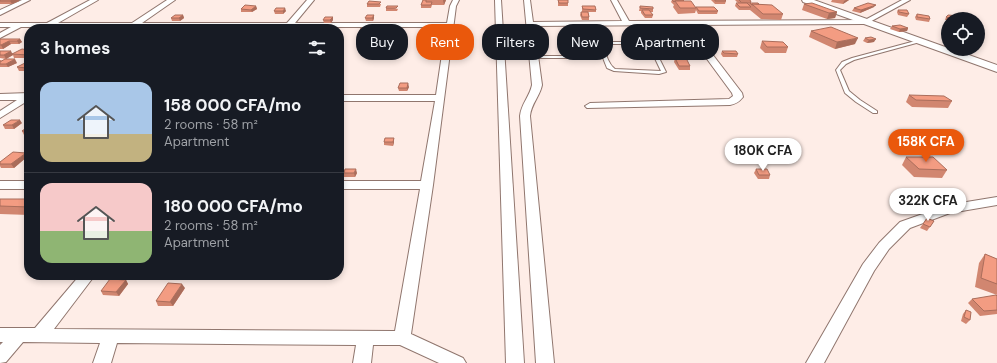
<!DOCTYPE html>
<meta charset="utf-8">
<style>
body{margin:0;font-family:"DM Sans",sans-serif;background:#20242c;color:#f1f3f6;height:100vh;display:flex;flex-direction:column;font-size:15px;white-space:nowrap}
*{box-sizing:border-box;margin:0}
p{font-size:13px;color:#9ea1a6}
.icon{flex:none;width:22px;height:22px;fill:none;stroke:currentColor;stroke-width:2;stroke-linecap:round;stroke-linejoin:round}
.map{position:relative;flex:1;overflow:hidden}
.panel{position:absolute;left:24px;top:24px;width:320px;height:256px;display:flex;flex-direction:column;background:#171b24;border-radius:16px;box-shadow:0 2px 6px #0003}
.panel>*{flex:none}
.guide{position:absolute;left:356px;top:24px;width:380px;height:36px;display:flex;gap:8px}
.fabs{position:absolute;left:941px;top:12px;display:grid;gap:8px}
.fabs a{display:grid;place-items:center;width:44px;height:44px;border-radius:50%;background:#171b24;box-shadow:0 2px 6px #0003;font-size:20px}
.price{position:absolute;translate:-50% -34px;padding:0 9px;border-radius:14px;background:#fff;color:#222;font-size:13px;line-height:26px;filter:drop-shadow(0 1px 2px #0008)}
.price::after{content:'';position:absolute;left:50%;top:24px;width:12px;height:9px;margin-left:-6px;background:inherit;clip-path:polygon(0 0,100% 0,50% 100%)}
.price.current{background:#ea580c;color:#fff}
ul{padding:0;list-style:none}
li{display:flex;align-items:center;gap:12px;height:100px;padding:0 16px}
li+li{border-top:1px solid #363941}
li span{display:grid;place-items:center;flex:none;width:112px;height:80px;border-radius:12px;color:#555}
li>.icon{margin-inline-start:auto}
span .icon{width:48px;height:48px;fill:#fffc;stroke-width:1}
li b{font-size:17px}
h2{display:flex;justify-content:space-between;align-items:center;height:48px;padding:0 16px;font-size:17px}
.chip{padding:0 14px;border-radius:16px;background:#171b24;box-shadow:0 2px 6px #0003;font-size:14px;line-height:36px}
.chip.current{background:#ea580c;color:#fff}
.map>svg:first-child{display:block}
</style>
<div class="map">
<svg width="997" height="363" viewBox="0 0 997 363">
<rect width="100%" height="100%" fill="#feede7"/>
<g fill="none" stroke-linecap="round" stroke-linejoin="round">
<g stroke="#90766e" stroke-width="2">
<g id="lane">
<path d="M919,40L921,41L920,42L854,60L846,64L840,70L849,91L860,100L877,111V113H873L856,102L845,93L836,70L842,62L852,58Z"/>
<path d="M602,42H644L652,44L666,72L659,74L614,71L607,68L603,58H534L532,57L534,56H603L600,45ZM604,44H644L649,46L661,71L615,69C608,64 605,52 604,44Z"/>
</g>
</g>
<g stroke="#90766e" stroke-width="2">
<g id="street">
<path d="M22,0H30L0,15V10Z"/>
<path d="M90,0H98L58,23H132L167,0H175L142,23H287L307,0H314L295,23H447L450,6L453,0H459L456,6L433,185L411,334L463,358L466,363H439L400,345H373L371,363H353L356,345L117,343L111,363H93L100,343L23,342L6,362L0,363V345L3,342H0V328H35L80,275H95L54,329L395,331L420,189H339V181H421L435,101H339V95H436L446,27H21L0,38V33L11,27H0V23H47Z"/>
<path d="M495,0H501L524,363H506Z"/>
<path d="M524,0H530L533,22L622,21L611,0H617L629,21L865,20L902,0H910L866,24L690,25L742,93L743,97C739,102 736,104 730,105L587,108L585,106L590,103L729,99L733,96L732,93L682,25L534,26L542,85C540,96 531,104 530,116L554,363H536L520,116C521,104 530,96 532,85Z"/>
<path d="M29,93V100L0,118V111L17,100H0V94Z"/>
<rect x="0" y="181" width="29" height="8"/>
<path d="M997,197V205L950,213L910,228L889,249L874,271L824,363H806L863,264L879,243L900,222L948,205Z"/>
</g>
</g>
<g stroke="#90766e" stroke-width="2">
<path id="secondary" d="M802,0H814L948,48V49H952L997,65V72L803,2Z"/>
</g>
<use href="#lane" fill="#fff" fill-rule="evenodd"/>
<use href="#street" fill="#fff" fill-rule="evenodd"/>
<use href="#secondary" fill="#fff" fill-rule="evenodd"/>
</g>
<g fill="#d18670">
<path d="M0,0H19V1L12,4H0Z"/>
<path d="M423,0H446L444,5H432L431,8H421V5Z"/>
<path d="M558,0L568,3V6H558Z"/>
<path d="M672,0H683L684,1L696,7L718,11L717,14H698L696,10L695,13L678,14L673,7L674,5L671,2Z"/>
<path d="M711,0H725L726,1L725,4H715Z"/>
<path d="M735,0H750L751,2V3L759,4L783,14L781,20L761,19L750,10H739L735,6L736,3H738Z"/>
<path d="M832,0H849L843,4L831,2Z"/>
<path d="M367,4H381L380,7H367Z"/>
<path d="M804,4L837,12L835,18L827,19L802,10Z"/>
<path d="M256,6L257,9L252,12H241V9Z"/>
<path d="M387,6L398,9L397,11H386V8Z"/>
<path d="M582,6L596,10V12H588L589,17V20H582L580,15L581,12H582Z"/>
<path d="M640,6L653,9V12H650L653,15L652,18H645L641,13V11H639Z"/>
<path d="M874,7L860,13L852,11L854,8Z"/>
<path d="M898,10L909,14L907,17L898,15L897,12Z"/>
<path d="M274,11H286L283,14H275Z"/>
<path d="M917,14L930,19L929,22L916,20L915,17Z"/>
<path d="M183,15L184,18L180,21H172L171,18Z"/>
<path d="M959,16L957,19H948V20H945L946,17Z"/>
<path d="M333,17V20L331,23H324L323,20Z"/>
<path d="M365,18H374L373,21H366Z"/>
<path d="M892,26L908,28L907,31L899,32L890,29Z"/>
<path d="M366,31L363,36H359V33Z"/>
<path d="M811,31L855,44L835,49L809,37Z"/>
<path d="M865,38L874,42L867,43L863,41Z"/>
<path d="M0,39H20L22,42L19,44H11L3,49H0Z"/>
<path d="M373,39L374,42L372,45H363V41Z"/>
<path d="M762,41L788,47L786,53H765L760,48Z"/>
<path d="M29,50V58H14L13,55L6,59L0,58V51L13,54Z"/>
<path d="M722,51L738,54L737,57H723L721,54Z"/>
<path d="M374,55H384L382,58H374Z"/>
<path d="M675,58L690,66V70H679L674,62Z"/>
<path d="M0,60H1L2,61L17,63L8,67H0Z"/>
<path d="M29,63V71H19L17,67Z"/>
<path d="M409,87L407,91H399L398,88Z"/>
<path d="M909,95L952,101L948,108L912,107L906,102Z"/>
<path d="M22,123L14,129H5L3,125Z"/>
<path d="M29,126V135H24L22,131Z"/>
<path d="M394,138V142L393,146L384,145V142Z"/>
<path d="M28,156L14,168H1L0,166V162Z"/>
<path d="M906,157L947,170L942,178L914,177L902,165Z"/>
<path d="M345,169L357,173L355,177H344V173Z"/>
<path d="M756,169L770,175L769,179H758L754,173Z"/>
<path d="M0,199H29V215L0,214Z"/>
<path d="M927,218L934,221L927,231L920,228Z"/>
<path d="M985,254L997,259V295L975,287L979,263Z"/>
<path d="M126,280L128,284L119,296L103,295L101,291Z"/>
<path d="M185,288L173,306H158L156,301Z"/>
<path d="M997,296V314L980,316L968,303L972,299Z"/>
<path d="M966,310L970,320L966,324L961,321L963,314Z"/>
</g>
<g fill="#aa6d5b">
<path d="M13,0H19V1L12,4L10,1Z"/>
<path d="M443,0H446L444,5Z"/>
<path d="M846,0H849L843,4L844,1Z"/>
<path d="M876,5L874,7L860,13L861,10Z"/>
<path d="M256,6L257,9L252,12L251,10Z"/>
<path d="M285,8L286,11L283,14V11Z"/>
<path d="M837,12L835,18L827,19L829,13Z"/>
<path d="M183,15L184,18L180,21L179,18Z"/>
<path d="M374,15V18L373,21L372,18Z"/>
<path d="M333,17V20L331,23L330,20Z"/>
<path d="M365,28L366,31L363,36V33Z"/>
<path d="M908,28L907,31L899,32L900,29Z"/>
<path d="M858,38L855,44L835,49L837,42Z"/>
<path d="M20,39L22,42L19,44L17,41Z"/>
<path d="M876,39L874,42L867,43L869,40Z"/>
<path d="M9,41L11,44L3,49L1,45Z"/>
<path d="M11,51L13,55L6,59L4,55Z"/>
<path d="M383,52L384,55L382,58V55Z"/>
<path d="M15,59L17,63L8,67L6,64Z"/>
<path d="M408,83L409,87L407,91V88Z"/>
<path d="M20,120L22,123L14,129L12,125Z"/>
<path d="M394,138V142L393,146V142Z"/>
<path d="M26,153L28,156L14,168L11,164Z"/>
<path d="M356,169L357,173L355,177L354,173Z"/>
<path d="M126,280L128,284L119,296L116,292Z"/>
<path d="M182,284L185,288L173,306L170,302Z"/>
</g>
<g fill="#f39c82" stroke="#aa6d5b">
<path d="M0,0H13L10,1H0Z"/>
<path d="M423,0H426V2H432L431,5H421Z"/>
<path d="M558,0H568V3H559Z"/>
<path d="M672,0H683L684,1H675L674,2Z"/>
<path d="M715,0H725L726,1H715Z"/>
<path d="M739,0H750L751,2H741Z"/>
<path d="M369,1L381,2L379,4H367Z"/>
<path d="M675,1H691L696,8H680Z"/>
<path d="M736,3H747L751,7H740Z"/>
<path d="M750,3H758L759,4L752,5Z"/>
<path d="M812,3L837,12L829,13L804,4Z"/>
<path d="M868,3L876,5L861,10L854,8Z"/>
<path d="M752,4L772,5L783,14H763Z"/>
<path d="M245,5L256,6L251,10L241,9Z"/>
<path d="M387,6H398L396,8H386Z"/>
<path d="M582,6H595L596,10L583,9Z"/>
<path d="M640,6L653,7V9L640,8Z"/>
<path d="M696,7H714L718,11H699Z"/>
<path d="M276,8H285L283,11H274Z"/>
<path d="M642,10H649L653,15H645Z"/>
<path d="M898,10H907L909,14L899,12Z"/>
<path d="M581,12H588L589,17H582Z"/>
<path d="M917,14L929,16L930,19L917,17Z"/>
<path d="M175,15H183L179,18H171Z"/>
<path d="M367,15H374L372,18H365Z"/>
<path d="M948,15L959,16L956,19L946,17Z"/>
<path d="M325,17H333L330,20H323Z"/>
<path d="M900,25L908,28L900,29L892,26Z"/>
<path d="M831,27L858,38L837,42L811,31Z"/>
<path d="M361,28H365L363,33H359Z"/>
<path d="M871,37L876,39L869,40L865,38Z"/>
<path d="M0,39H20L17,41H9L1,45H0Z"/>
<path d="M364,39H373L372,42L363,41Z"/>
<path d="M762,41L783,42L788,47H767Z"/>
<path d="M22,49L29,50V55L12,54Z"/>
<path d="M0,51H11L4,55H0Z"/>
<path d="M376,51L383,52L382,55H374Z"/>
<path d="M722,51H736L738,54L724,53Z"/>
<path d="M675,58H686L690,66H679Z"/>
<path d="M5,59H15L6,64H0V62Z"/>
<path d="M25,63H29V66L27,68L17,67Z"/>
<path d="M400,83H408L407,88H398Z"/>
<path d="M909,95L944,96L952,101L916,100Z"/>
<path d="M11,120H20L12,125H3Z"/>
<path d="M29,126V131H22Z"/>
<path d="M385,138H394L393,142H384Z"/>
<path d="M13,152L26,153L11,164H0V162Z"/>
<path d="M906,157H933L947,170L919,169Z"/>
<path d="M345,169H356L354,173H344Z"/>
<path d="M756,169H767L770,175H759Z"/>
<path d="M0,199H29V207L0,206Z"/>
<path d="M927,218L934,221L930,227L923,224Z"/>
<path d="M985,254L997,259V284L981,278Z"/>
<path d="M110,279L126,280L116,292L101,291Z"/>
<path d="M168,283L182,284L170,302L156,301Z"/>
<path d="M996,295L997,296V310L984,311L972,299Z"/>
<path d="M966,310L971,312L970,320L964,317Z"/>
</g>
</svg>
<div class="fabs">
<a><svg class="icon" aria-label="locate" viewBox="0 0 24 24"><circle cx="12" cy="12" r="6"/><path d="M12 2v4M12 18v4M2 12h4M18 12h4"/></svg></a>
</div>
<b class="price current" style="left:926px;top:163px">158K CFA</b>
<b class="price" style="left:763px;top:172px">180K CFA</b>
<b class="price" style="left:928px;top:222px">322K CFA</b>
<div class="guide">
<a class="chip">Buy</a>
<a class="chip current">Rent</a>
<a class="chip">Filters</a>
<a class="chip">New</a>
<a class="chip">Apartment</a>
</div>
<section class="panel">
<h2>3 homes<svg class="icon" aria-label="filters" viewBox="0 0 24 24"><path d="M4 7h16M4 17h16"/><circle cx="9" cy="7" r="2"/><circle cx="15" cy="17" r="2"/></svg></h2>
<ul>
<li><span style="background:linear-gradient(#a9c7e8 65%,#c2b280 0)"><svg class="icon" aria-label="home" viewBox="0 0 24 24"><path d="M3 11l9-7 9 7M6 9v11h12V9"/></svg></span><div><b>158 000 CFA/mo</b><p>2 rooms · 58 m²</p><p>Apartment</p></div></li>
<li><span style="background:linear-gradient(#f6c9c9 60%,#8fb573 0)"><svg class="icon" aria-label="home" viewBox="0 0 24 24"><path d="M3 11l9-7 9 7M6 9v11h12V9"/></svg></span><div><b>180 000 CFA/mo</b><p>2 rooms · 58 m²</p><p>Apartment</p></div></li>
</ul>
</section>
</div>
